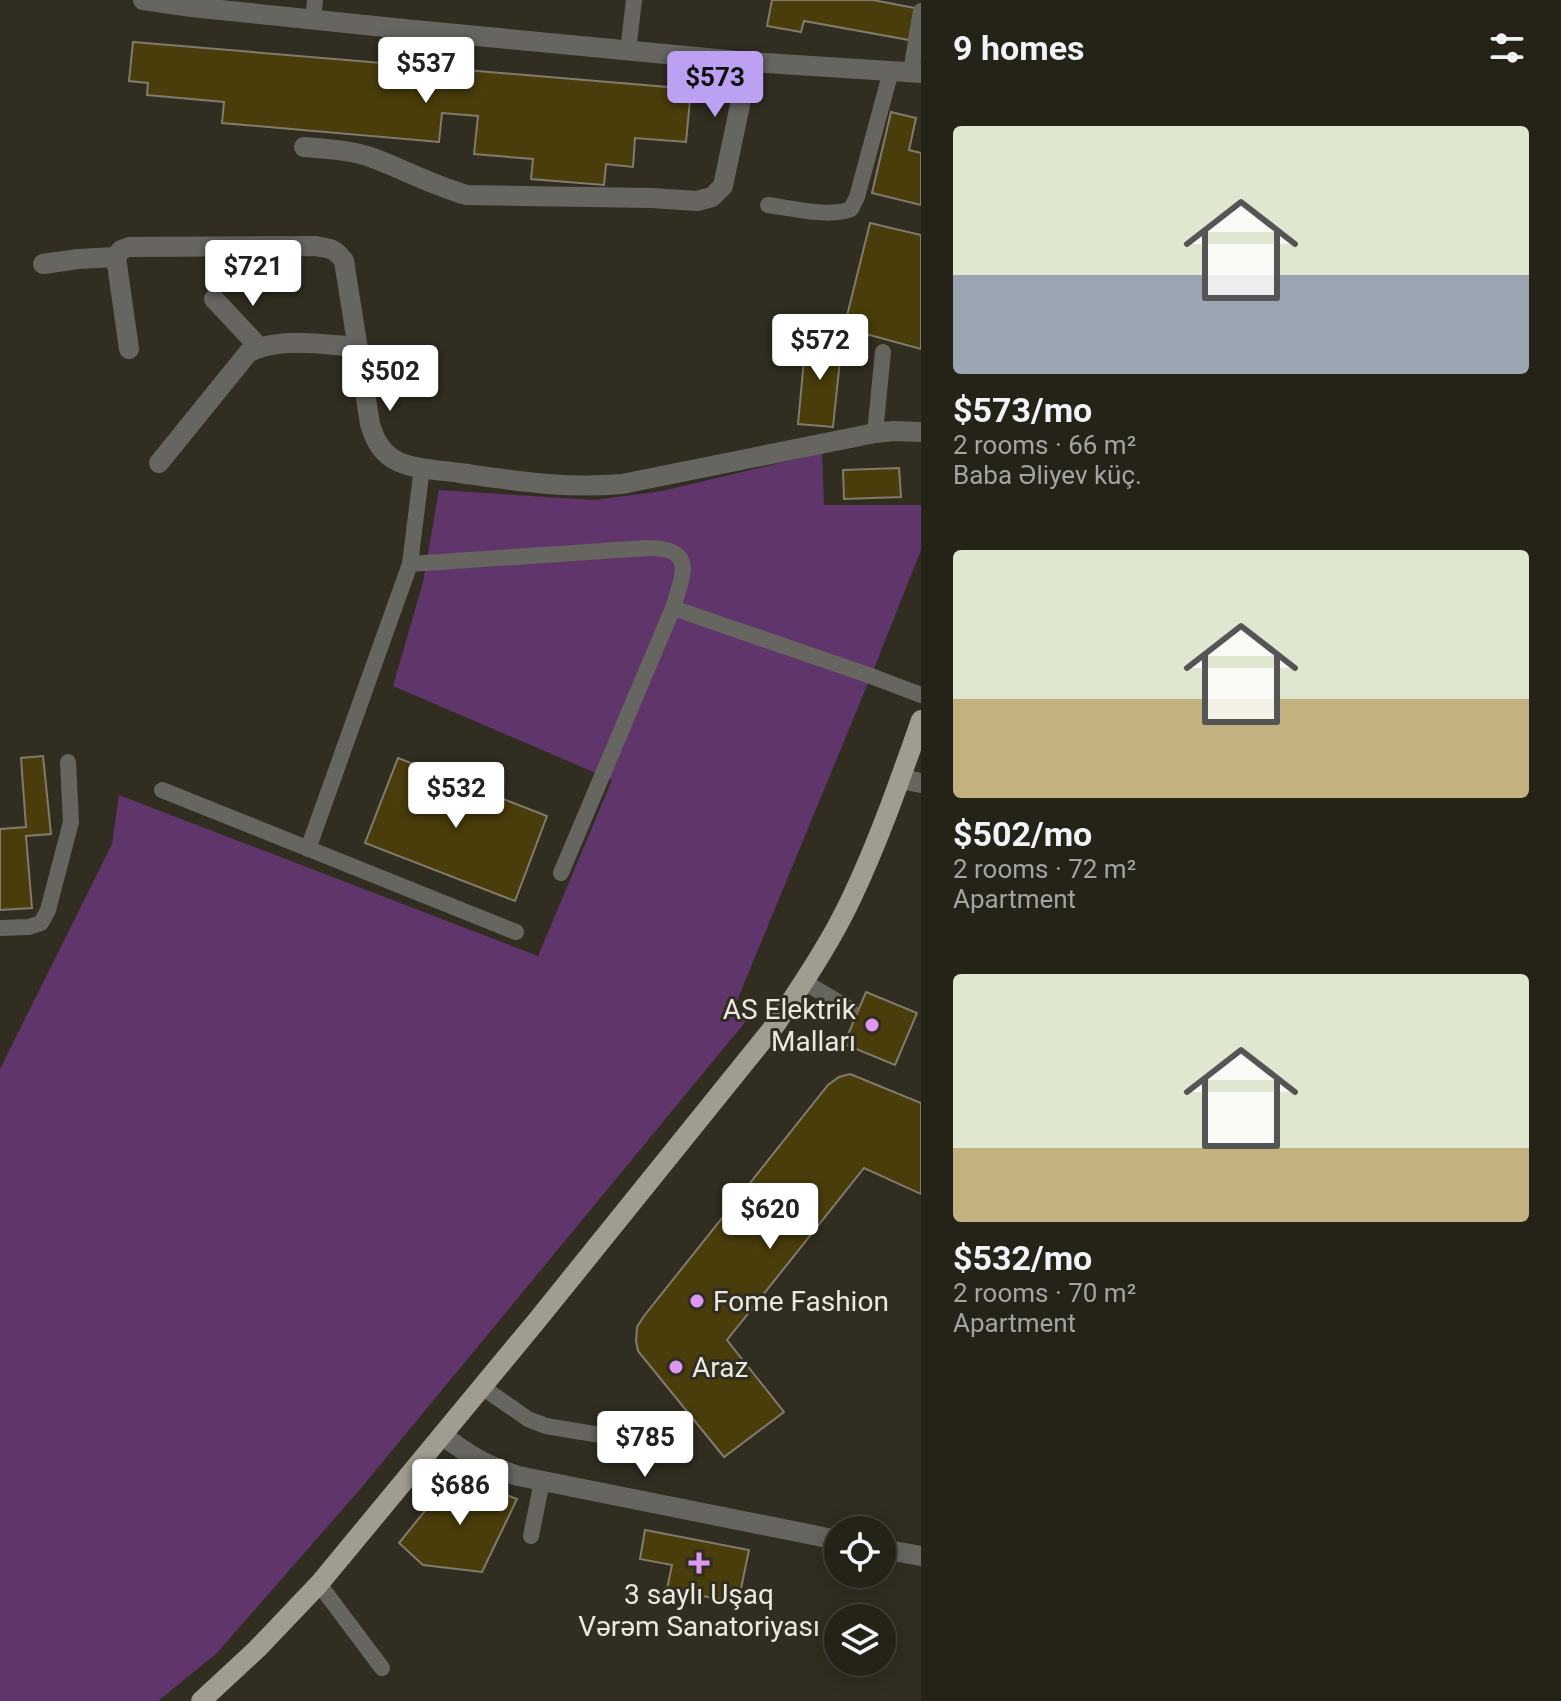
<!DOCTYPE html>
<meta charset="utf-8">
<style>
body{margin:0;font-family:Roboto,sans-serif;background:#2d2a21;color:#f1f3f6;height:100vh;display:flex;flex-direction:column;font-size:30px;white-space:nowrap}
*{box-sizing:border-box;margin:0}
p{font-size:26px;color:#a3a4a2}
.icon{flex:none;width:44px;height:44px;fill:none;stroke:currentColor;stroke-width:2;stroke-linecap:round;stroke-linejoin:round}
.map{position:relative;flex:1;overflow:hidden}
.sheet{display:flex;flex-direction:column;background:#252218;width:640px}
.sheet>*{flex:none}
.tools{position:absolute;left:824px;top:1516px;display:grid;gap:16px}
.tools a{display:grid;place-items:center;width:72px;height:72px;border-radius:50%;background:#252218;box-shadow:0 4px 20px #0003,0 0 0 2px #423f37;font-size:40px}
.price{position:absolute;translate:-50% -68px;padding:0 18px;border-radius:8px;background:#fff;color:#222;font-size:26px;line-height:52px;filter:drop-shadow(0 2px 4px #0008)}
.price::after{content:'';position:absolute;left:50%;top:48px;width:24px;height:18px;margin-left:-12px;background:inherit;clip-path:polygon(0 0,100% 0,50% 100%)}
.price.current{background:#bca0f2;color:#111}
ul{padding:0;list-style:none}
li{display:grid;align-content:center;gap:16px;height:424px;padding:0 32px}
li span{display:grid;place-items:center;height:248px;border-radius:8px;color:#555}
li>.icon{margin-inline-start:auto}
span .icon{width:144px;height:144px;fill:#fffc;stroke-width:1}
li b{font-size:34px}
h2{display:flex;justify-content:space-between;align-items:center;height:96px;padding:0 32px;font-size:34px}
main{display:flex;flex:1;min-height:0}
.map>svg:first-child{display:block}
</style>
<main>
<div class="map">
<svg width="921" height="1701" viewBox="0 0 921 1701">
<rect width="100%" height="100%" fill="#312d20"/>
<path fill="#5f356b" d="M822,453L824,505H921V550L871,676L736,1003L747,1020L362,1487L217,1653L158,1701H0V1069L112,844L119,795L538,956L612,780L393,686L423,582L439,490L595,500L662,491Z"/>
<g fill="#4a3d0c" stroke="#807b6d" stroke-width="2">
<path d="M772,0H873L915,8L909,40L804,21L801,32L767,26Z"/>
<path d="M133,42L691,89L686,142L635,138L633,167L606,164L604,185L531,179L533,159L474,154L478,116L442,113L439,142L222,123L224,102L147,95L148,83L129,81Z"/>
<path d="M891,112L916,118L909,150L921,153V205L872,193Z"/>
<path d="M870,223L921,235V349L844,328Z"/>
<path d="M806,338L842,341L833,427L798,424Z"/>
<path d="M899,468L901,497L844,499L843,470Z"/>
<path d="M43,756L51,834L26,836L32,908L0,910V829L26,827L21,758Z"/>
<path d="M398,758L547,816L515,901L365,843Z"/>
<path d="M866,992L917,1013L895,1065L844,1044Z"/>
<path d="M850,1074L921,1103V1194L864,1168L727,1340L784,1412L724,1457L638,1351L636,1341L637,1327L644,1316L828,1085L839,1077Z"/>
<path d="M454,1475L517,1499L482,1572L423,1565L399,1543Z"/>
<path d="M645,1530L749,1550L738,1603L667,1589L672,1565L640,1559Z"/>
</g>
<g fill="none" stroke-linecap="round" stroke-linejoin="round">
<g stroke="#67655f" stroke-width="16">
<path d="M313,20L315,0"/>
<path d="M628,51L634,0"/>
<path d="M911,72L921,11"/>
<path d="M768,205C791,208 830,218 851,209L857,197L891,71"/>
<path d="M875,433L883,352"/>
<path d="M410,564L647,548C697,548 683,574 673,608L561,873"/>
<path d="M673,608L871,676L921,695"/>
<path d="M162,790L516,932"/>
<path d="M308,849L410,564L422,467"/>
<path d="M0,928L29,927L41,923L48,910L71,822L68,762"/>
<path d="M804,982L850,1009"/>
<path d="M482,1387L528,1419L546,1426L679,1448"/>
<path d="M531,1536L542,1481"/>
<path d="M319,1584L382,1668"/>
</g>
<g stroke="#67655f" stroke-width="20">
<path d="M304,147C327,149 351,150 373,158C405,170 434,186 467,195L651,198L697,201L712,197L723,186L749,62"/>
<path d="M43,264L78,259L116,257"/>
<path d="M214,299L259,347"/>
<path d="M129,349L116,257L121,250L129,247L314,246C329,248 335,248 344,261L370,424C375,441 382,454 399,462C417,470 441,470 460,473C517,481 564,489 622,484L875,433L894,431L921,432"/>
<path d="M159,463L248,353C277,336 324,345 357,347"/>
<path d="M900,779L921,783"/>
<path d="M442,1435C470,1456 485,1465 518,1476L838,1540"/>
<path d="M882,1549L921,1556"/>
</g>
<path stroke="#67655f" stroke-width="20" d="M143,0L192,7L404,29L749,62L921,73"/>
<path stroke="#a09c8f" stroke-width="20" d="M201,1701L257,1649L319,1584L539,1318L776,1024C803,983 831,942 852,897C879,840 900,780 921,720"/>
</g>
<g fill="#de98f2" stroke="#312d20" stroke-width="3">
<circle cx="872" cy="1025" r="8"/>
<circle cx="697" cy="1301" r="8"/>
<circle cx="676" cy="1367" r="8"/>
<path d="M695 1551h8v8h8v8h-8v8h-8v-8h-8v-8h8z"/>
</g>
<g text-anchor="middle" stroke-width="6" stroke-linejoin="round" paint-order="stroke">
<g font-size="28" fill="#eae8e0" stroke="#312d20" text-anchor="start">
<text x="856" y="1019" text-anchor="end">AS Elektrik<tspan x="856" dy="32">Malları</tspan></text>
<text x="713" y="1311">Fome Fashion</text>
<text x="692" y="1377">Araz</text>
<text x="699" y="1604" text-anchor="middle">3 saylı Uşaq<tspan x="699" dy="32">Vərəm Sanatoriyası</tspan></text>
</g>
</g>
</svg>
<div class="tools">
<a><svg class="icon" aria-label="locate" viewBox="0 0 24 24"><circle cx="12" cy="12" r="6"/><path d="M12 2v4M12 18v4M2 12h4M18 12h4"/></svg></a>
<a><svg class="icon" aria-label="layers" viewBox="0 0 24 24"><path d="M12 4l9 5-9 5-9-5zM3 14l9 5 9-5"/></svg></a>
</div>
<b class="price" style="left:426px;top:105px">$537</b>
<b class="price current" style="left:715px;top:119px">$573</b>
<b class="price" style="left:253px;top:308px">$721</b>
<b class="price" style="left:820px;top:382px">$572</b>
<b class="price" style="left:390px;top:413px">$502</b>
<b class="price" style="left:456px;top:830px">$532</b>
<b class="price" style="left:770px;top:1251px">$620</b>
<b class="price" style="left:645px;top:1479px">$785</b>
<b class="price" style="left:460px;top:1527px">$686</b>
</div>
<section class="sheet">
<h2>9 homes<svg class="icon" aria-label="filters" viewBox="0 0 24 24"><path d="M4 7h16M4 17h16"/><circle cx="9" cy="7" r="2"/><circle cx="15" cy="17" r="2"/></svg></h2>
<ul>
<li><span style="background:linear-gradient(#dfe7d0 60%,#9aa5b1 0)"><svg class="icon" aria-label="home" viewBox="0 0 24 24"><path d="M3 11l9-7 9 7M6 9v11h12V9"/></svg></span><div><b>$573/mo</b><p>2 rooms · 66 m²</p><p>Baba Əliyev küç.</p></div></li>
<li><span style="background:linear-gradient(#dfe7d0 60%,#c2b280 0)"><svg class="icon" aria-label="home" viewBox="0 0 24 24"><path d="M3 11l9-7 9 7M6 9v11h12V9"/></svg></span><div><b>$502/mo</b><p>2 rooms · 72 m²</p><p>Apartment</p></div></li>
<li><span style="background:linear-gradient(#dfe7d0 70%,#c2b280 0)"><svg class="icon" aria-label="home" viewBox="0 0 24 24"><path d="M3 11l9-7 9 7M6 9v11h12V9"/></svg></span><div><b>$532/mo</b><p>2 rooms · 70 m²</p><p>Apartment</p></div></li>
</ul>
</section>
</main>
